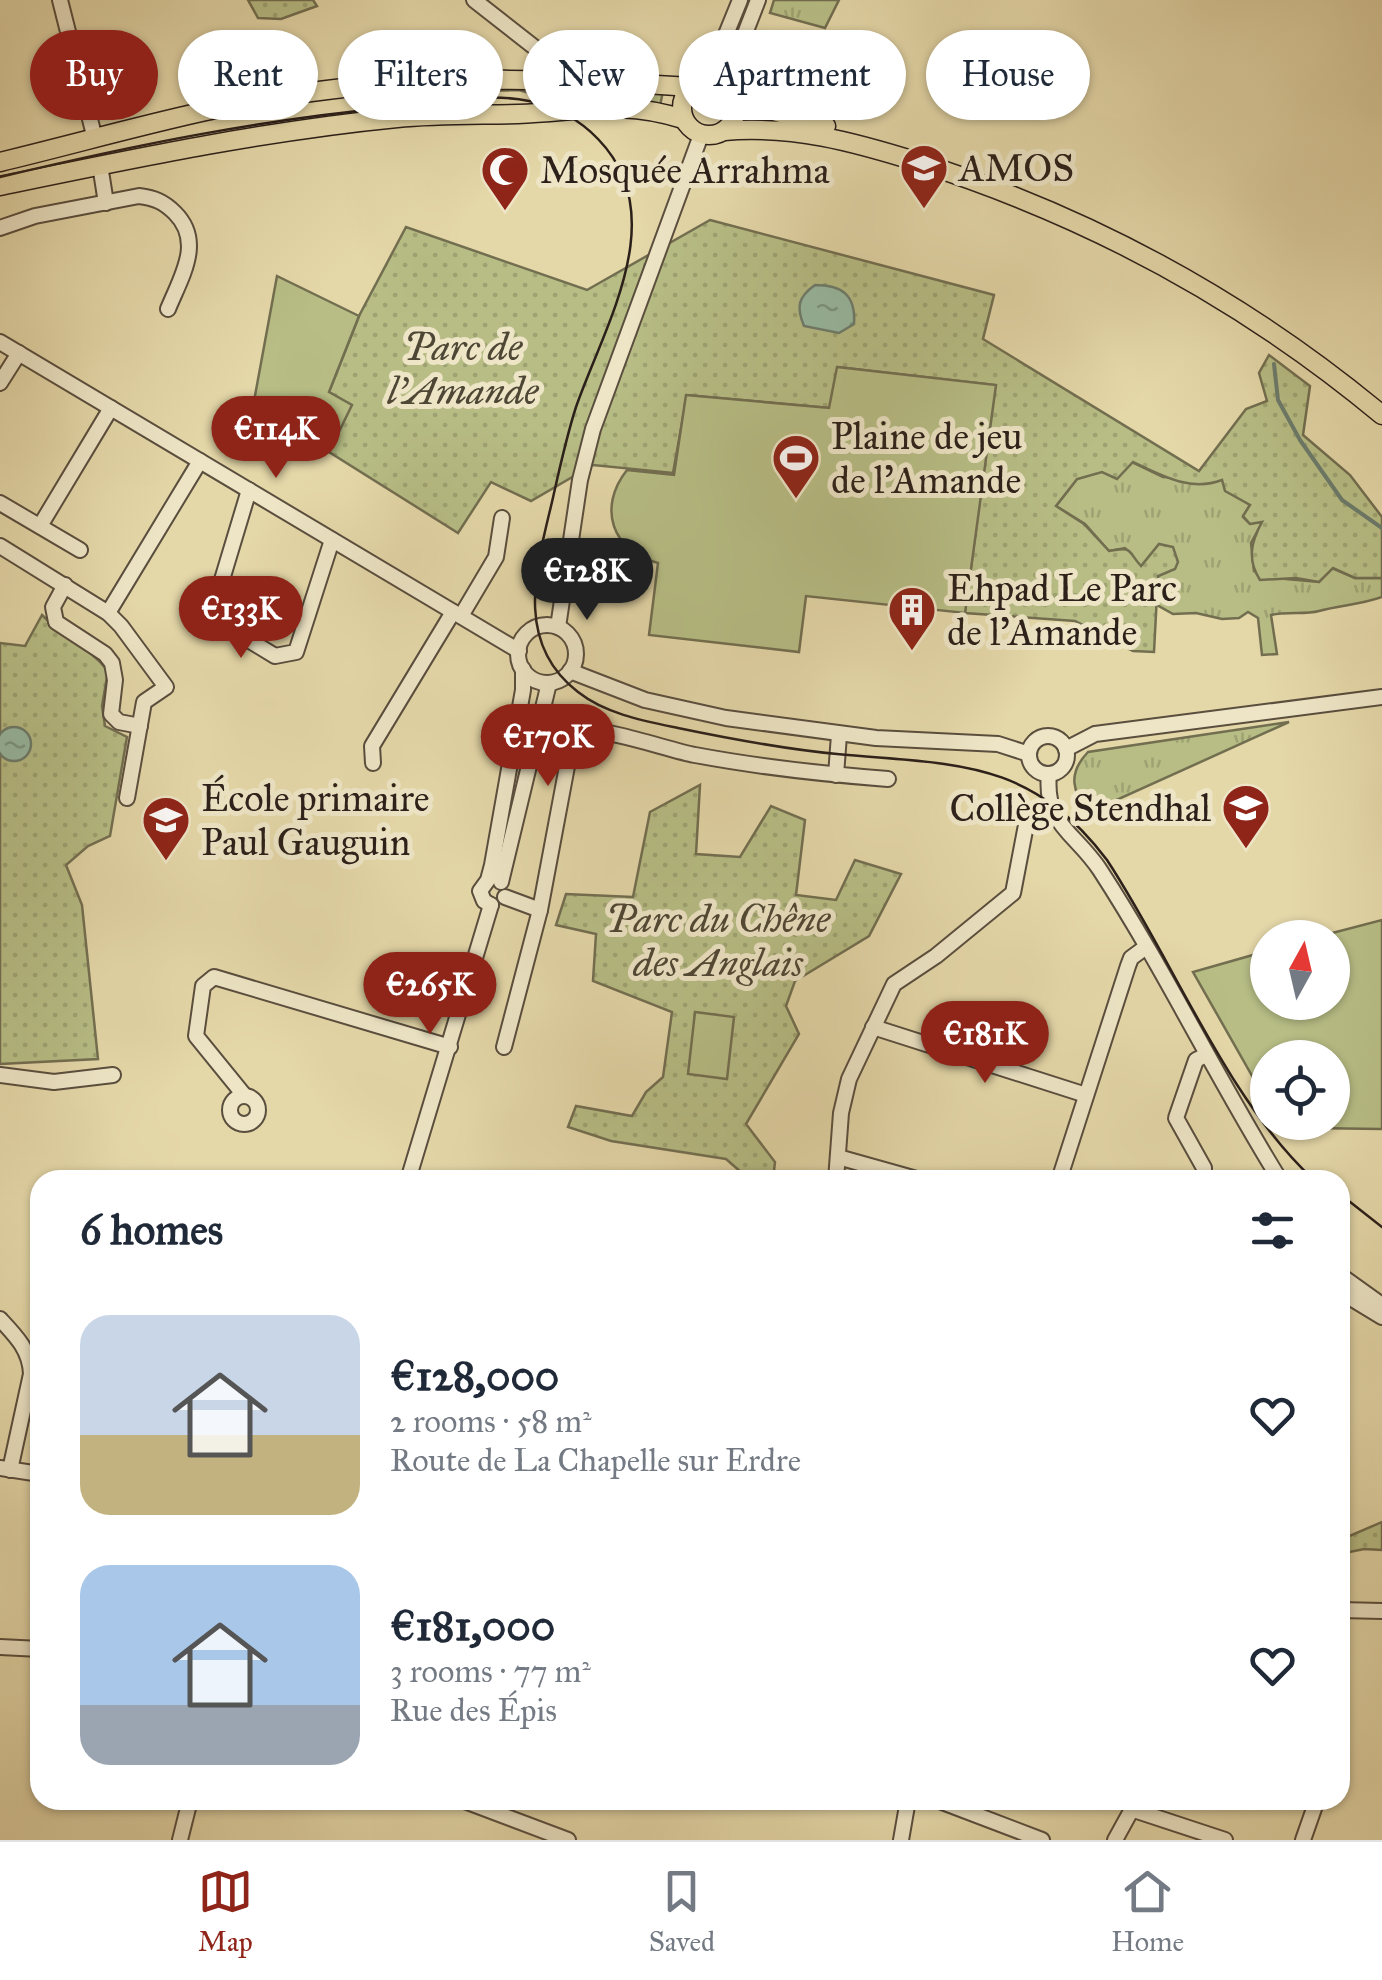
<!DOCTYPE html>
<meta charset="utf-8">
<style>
body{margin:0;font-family:"IM FELL Great Primer",serif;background:#f6f6f7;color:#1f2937;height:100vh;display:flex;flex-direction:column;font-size:38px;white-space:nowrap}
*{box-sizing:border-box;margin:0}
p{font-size:32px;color:#747a83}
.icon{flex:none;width:55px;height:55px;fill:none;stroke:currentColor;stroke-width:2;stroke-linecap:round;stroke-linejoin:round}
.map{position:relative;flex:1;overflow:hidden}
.drawer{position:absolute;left:30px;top:1170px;width:1320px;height:640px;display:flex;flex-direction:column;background:#fff;border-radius:30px;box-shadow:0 2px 8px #0004}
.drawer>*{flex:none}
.guide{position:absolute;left:30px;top:30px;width:1322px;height:90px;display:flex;gap:20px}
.needle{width:65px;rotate:8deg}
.fabs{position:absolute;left:1250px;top:920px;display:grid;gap:20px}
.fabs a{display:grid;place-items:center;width:100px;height:100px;border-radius:50%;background:#fff;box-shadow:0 2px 8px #0004;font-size:50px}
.price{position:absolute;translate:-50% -85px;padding:0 22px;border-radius:35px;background:#8f2418;color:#fff;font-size:32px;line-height:65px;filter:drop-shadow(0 2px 5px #0008)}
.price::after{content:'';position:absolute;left:50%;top:60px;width:30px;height:22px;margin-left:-15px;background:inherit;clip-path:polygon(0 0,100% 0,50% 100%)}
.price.active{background:#222;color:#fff}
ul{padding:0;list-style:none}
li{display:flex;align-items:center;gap:30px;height:250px;padding:0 50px}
li span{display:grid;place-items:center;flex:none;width:280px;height:200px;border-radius:30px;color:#555}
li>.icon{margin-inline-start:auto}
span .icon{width:120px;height:120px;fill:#fffc;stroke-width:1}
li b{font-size:42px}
h2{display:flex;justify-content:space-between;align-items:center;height:120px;padding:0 50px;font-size:42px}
.pill{padding:0 35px;border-radius:45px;background:#fff;box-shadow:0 2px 8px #0004;font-size:35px;line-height:90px}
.pill.active{background:#8f2418;color:#fff}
.menu{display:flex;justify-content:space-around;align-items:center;height:140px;border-top:2px solid #e0e1e3;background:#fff;font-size:28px;color:#747a83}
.menu a{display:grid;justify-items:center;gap:5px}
.menu .active{color:#8f2418}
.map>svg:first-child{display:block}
</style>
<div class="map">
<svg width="1382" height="1840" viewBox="0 0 1382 1840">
<defs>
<pattern id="grass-tufts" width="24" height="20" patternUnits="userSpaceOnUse" patternTransform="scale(2.5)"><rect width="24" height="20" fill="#b7bd85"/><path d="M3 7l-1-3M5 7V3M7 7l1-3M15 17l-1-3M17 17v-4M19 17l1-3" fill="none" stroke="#9ea272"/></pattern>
<pattern id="park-dots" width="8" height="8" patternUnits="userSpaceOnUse" patternTransform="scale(2.5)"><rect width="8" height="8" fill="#b7bd85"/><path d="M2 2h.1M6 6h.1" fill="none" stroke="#9ea272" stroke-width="1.8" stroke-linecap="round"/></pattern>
<pattern id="water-ripples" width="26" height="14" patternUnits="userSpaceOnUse" patternTransform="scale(2.5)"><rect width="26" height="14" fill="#97baa3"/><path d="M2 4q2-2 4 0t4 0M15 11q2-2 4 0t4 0" fill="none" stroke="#7b9784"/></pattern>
</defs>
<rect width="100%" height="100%" fill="#e4d7a8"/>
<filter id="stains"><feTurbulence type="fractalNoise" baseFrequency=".002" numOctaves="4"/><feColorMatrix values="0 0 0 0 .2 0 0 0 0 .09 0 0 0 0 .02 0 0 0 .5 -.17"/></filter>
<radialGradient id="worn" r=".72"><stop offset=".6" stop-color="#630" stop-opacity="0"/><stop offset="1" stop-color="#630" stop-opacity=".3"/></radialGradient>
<g fill="url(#grass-tufts)" stroke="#726e50" stroke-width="2.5">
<path d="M774,0H839L825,28L770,13Z"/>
<path d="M469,83L663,91L660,106L568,104L519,90L470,91Z"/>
<path d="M1132,462L1163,477L1223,480L1250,505L1243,517L1250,524L1263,521L1251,543L1254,571L1275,578L1319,582L1332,568L1355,578H1382V597C1360,605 1340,605 1319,611C1305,615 1288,611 1271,615L1277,654L1262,655L1258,618L1248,612L1239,618L1222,619L1196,613L1173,614L1157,605L1158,576L1173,569L1141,567L1125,548L1109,551L1085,524L1056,506L1077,479Z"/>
<path d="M1289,722L1090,812C1071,792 1068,773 1088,752Z"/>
</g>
<g fill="url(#park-dots)" stroke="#726e50" stroke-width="2.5">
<path d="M248,0H313L317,6L281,19L258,18Z"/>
<path d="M710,220L994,295L983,339L1199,471L1246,409L1267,401L1259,373L1269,355L1310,386L1303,435L1350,475L1382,517V578H1355L1333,568L1319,582L1296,578L1260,580C1247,560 1251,542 1262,522L1250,524L1243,516L1250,505L1225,491L1222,480C1191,492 1162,476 1133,462L1117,479L1102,472L1077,479L1056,506L1084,524L1109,551C1134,546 1127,551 1141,566L1159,544L1173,547L1178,562L1175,569L1158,576L1154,652L1133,651L1075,621L965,613L995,385L838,367L830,408L687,395L673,473L593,465L531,501L491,482L458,533L329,452L351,405L329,392L359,316L406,227L587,290Z"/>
<path d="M42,615C63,636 89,647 108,671L102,706L105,726L127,737L110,836L88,846L66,865L82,905L98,1059L0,1064V643L25,646Z"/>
<path d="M700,785L696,854L740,857L771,806L805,820L796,895L836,900L855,860L901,874L869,936L795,981L786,1006L799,1034L746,1124L775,1162L773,1180H750L726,1159L611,1141L568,1127L576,1106L632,1116L646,1092L663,1077L672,1012L593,981L596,934L556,925L566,894L633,897L650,812Z"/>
<path d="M1382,1522V1550L1364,1549L1340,1554V1540Z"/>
</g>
<g fill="#b7bd85" stroke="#726e50" stroke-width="2.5">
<path d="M277,276L359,316L329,392L352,405L329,452L252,412Z"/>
<path d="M837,367L996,385L965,613L806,596L799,652L649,635L658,563C612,551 597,508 627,470L674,475L686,395L829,408Z"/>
<path d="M1382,920V1129L1308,1128L1298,1123L1332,1122V1058H1268L1267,1096L1255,1081L1193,972L1267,951L1268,1002H1332V938L1317,937Z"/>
<path d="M695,1012L734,1017L727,1079L688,1074Z"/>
</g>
<g fill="url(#water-ripples)" stroke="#6c7c6c" stroke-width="2.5">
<path d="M815,285C842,285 856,295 854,324L839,333L804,326C796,307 798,297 815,285Z"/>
<circle cx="14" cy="744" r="17"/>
</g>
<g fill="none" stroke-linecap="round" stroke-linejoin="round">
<path stroke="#6c7c6c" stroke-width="4" d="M1274,364L1278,400L1300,440L1342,500L1382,528"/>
<g stroke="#5a4e3e" stroke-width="18">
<g id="minor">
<path d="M60,0L95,139"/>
<path d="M474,0L543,54L549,66L548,79"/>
<path d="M707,81L740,0"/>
<path d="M729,90L732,67L758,0"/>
<path d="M100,165L106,203"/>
<path d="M0,228L35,216L139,196C155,198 164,202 175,213C204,242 181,277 168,309"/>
<path d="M0,342L519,651"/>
<path d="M0,383L19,353"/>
<path d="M249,490L212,613L214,619L275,656L296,652L332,540"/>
<path d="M0,503L80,550"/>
<path d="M40,526L111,408"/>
<path d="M0,546L108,613L121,626L166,687L144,702L127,798"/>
<path d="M65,585L53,607L56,622L105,654L112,663L115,680L111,714L119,722L140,726"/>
<path d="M108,613L200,461"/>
<path d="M461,616L496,557L502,518"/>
<circle cx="547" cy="654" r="29"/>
<path d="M558,627L580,480L593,429L701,135"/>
<path d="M570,671L645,700L726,718L876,738L998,744L1029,754"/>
<circle cx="1048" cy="755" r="19"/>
<path d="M1066,749L1095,734L1382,697"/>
<path d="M373,763L372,746L453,612"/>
<path d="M1049,774C1044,825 1075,832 1100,870C1165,970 1217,1079 1280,1180"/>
<path d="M836,775L839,735"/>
<path d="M501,882L549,683"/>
<path d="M505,897L540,910"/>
<path d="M491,905L484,901L480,891L488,880L492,865L523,690V669"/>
<path d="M873,1027L1086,1095"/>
<path d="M504,1047L540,910L568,761C571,748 574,735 589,732C607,728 672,751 695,755C759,767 823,774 888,779"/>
<path d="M0,1075L54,1082L113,1075"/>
<path d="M244,1095L196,1036L203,986L214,977L450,1047"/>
<circle cx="244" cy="1110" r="14"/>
<path d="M838,1157L920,1180"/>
<path d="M408,1180L491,905"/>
<path d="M836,1180L841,1113L849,1079L894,984L936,956L1013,893L1026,825"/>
<path d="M1059,1180L1128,966L1131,958L1146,947"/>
<path d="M1204,1180V1168L1176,1118L1196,1060L1206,1055"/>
<path d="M1340,1275L1382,1305"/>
<path d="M1340,1285L1354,1300L1382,1317"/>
<path d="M0,1319C16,1336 30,1350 31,1374L10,1470"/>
<path d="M0,1468L40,1474"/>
<path d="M1340,1610L1382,1611"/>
<path d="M0,1647L40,1649"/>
<path d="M462,1800L568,1840"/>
<path d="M937,1800L1042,1840"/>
<path d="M1134,1810L1225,1840"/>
<path d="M180,1840L190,1800"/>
<path d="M901,1840L908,1800"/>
<path d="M1115,1840L1137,1800"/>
<path d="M1303,1840L1317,1800"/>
</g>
</g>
<g stroke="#2c201a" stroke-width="21">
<g id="major">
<circle cx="709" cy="108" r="27"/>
<path d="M735,100L826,126"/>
<path d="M724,131C792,125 854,142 918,162C1088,216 1245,301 1382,415"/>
<path d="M0,162C108,136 216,103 327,90C448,75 569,79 691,87"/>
<path d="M0,186C131,159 263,131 397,118C437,114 478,115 518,114C579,112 622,99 683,119"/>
</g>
</g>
<use href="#minor" stroke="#ede5c6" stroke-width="14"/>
<use href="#major" stroke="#e4d7a8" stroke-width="18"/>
<g stroke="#2c201a" stroke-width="2.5">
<path d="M0,177C135,145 257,120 396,107C438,103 486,92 529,101C555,106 580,120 598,139C673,216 604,326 576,407C566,438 559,471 552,502C536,569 514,643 578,692C606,714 644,721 678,728C731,739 783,749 837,754C953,765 1029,757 1107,860C1173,960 1227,1100 1314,1180"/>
<path d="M1340,1194L1382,1227"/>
</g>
</g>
<defs>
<g id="school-pin" transform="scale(2.5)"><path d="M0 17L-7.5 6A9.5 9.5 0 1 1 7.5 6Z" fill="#8f2418" stroke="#ede5c6"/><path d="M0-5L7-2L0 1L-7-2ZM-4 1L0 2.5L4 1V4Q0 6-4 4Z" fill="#fff"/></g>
<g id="mosque-pin" transform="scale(2.5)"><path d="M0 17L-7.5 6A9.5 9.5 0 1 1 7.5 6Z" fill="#8f2418" stroke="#ede5c6"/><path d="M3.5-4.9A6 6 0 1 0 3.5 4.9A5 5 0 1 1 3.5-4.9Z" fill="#fff"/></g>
<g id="stadium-pin" transform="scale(2.5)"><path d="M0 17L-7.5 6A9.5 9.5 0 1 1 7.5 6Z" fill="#8f2418" stroke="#ede5c6"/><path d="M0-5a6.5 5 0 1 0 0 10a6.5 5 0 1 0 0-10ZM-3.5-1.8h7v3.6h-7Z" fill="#fff"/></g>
<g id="building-pin" transform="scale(2.5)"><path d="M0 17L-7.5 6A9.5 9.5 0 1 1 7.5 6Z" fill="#8f2418" stroke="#ede5c6"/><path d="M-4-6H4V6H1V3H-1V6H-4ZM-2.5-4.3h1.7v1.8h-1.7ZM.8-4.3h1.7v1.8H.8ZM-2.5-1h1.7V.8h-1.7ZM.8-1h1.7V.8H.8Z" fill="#fff"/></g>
</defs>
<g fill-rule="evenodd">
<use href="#school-pin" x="924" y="168"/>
<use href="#mosque-pin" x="505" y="170"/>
<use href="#stadium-pin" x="796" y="458"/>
<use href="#building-pin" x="912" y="610"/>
<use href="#school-pin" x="1246" y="808"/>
<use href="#school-pin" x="166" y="820"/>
</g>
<g text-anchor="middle" stroke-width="10" stroke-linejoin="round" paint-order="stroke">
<g font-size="38" fill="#2c201a" stroke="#ede5c6" text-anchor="start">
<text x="959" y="181">AMOS</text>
<text x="540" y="183">Mosquée Arrahma</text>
<text x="831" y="449">Plaine de jeu<tspan x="831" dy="44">de l'Amande</tspan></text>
<text x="947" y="601">Ehpad Le Parc<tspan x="947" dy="44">de l'Amande</tspan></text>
<text x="201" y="811">École primaire<tspan x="201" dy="44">Paul Gauguin</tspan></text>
<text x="1211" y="821" text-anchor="end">Collège Stendhal</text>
</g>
<g font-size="38" font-style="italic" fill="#4f4735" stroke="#ede5c6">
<text x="463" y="360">Parc de<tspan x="463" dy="44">l'Amande</tspan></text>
<text x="718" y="932">Parc du Chêne<tspan x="718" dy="44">des Anglais</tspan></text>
</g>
</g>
<rect width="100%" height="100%" filter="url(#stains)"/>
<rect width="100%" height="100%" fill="url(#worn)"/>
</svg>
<div class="fabs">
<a><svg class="needle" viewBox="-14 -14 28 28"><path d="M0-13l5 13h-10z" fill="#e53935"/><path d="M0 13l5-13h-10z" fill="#747a83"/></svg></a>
<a><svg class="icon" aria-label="locate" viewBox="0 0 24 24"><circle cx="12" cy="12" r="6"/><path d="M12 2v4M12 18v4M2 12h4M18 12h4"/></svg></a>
</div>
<b class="price" style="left:276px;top:481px">€114K</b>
<b class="price active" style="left:587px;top:623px">€128K</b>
<b class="price" style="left:241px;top:661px">€133K</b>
<b class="price" style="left:548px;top:789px">€170K</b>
<b class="price" style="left:430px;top:1037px">€265K</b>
<b class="price" style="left:985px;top:1086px">€181K</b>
<div class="guide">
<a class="pill active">Buy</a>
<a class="pill">Rent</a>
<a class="pill">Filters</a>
<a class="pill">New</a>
<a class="pill">Apartment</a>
<a class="pill">House</a>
</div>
<section class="drawer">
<h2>6 homes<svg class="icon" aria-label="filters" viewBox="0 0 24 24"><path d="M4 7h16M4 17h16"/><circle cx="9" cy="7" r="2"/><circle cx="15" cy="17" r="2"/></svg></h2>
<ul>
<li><span style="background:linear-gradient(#c9d6e8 60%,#c2b280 0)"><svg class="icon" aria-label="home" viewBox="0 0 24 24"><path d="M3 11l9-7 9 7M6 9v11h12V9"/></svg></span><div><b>€128,000</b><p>2 rooms · 58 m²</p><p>Route de La Chapelle sur Erdre</p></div><svg class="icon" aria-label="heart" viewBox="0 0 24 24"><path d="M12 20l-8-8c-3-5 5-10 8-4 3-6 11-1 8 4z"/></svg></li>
<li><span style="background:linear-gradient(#a9c7e8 70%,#9aa5b1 0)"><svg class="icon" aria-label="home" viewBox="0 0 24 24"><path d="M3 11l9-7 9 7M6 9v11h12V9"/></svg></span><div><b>€181,000</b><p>3 rooms · 77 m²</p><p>Rue des Épis</p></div><svg class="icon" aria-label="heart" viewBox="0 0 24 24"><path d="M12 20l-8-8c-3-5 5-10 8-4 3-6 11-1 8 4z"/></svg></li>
</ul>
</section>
</div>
<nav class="menu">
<a class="active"><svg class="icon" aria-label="map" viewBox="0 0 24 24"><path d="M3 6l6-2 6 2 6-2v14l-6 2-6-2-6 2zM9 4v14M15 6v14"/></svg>Map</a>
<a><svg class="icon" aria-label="saved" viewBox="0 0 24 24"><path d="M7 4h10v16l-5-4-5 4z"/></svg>Saved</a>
<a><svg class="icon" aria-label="home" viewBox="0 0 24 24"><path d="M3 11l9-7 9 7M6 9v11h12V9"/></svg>Home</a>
</nav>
